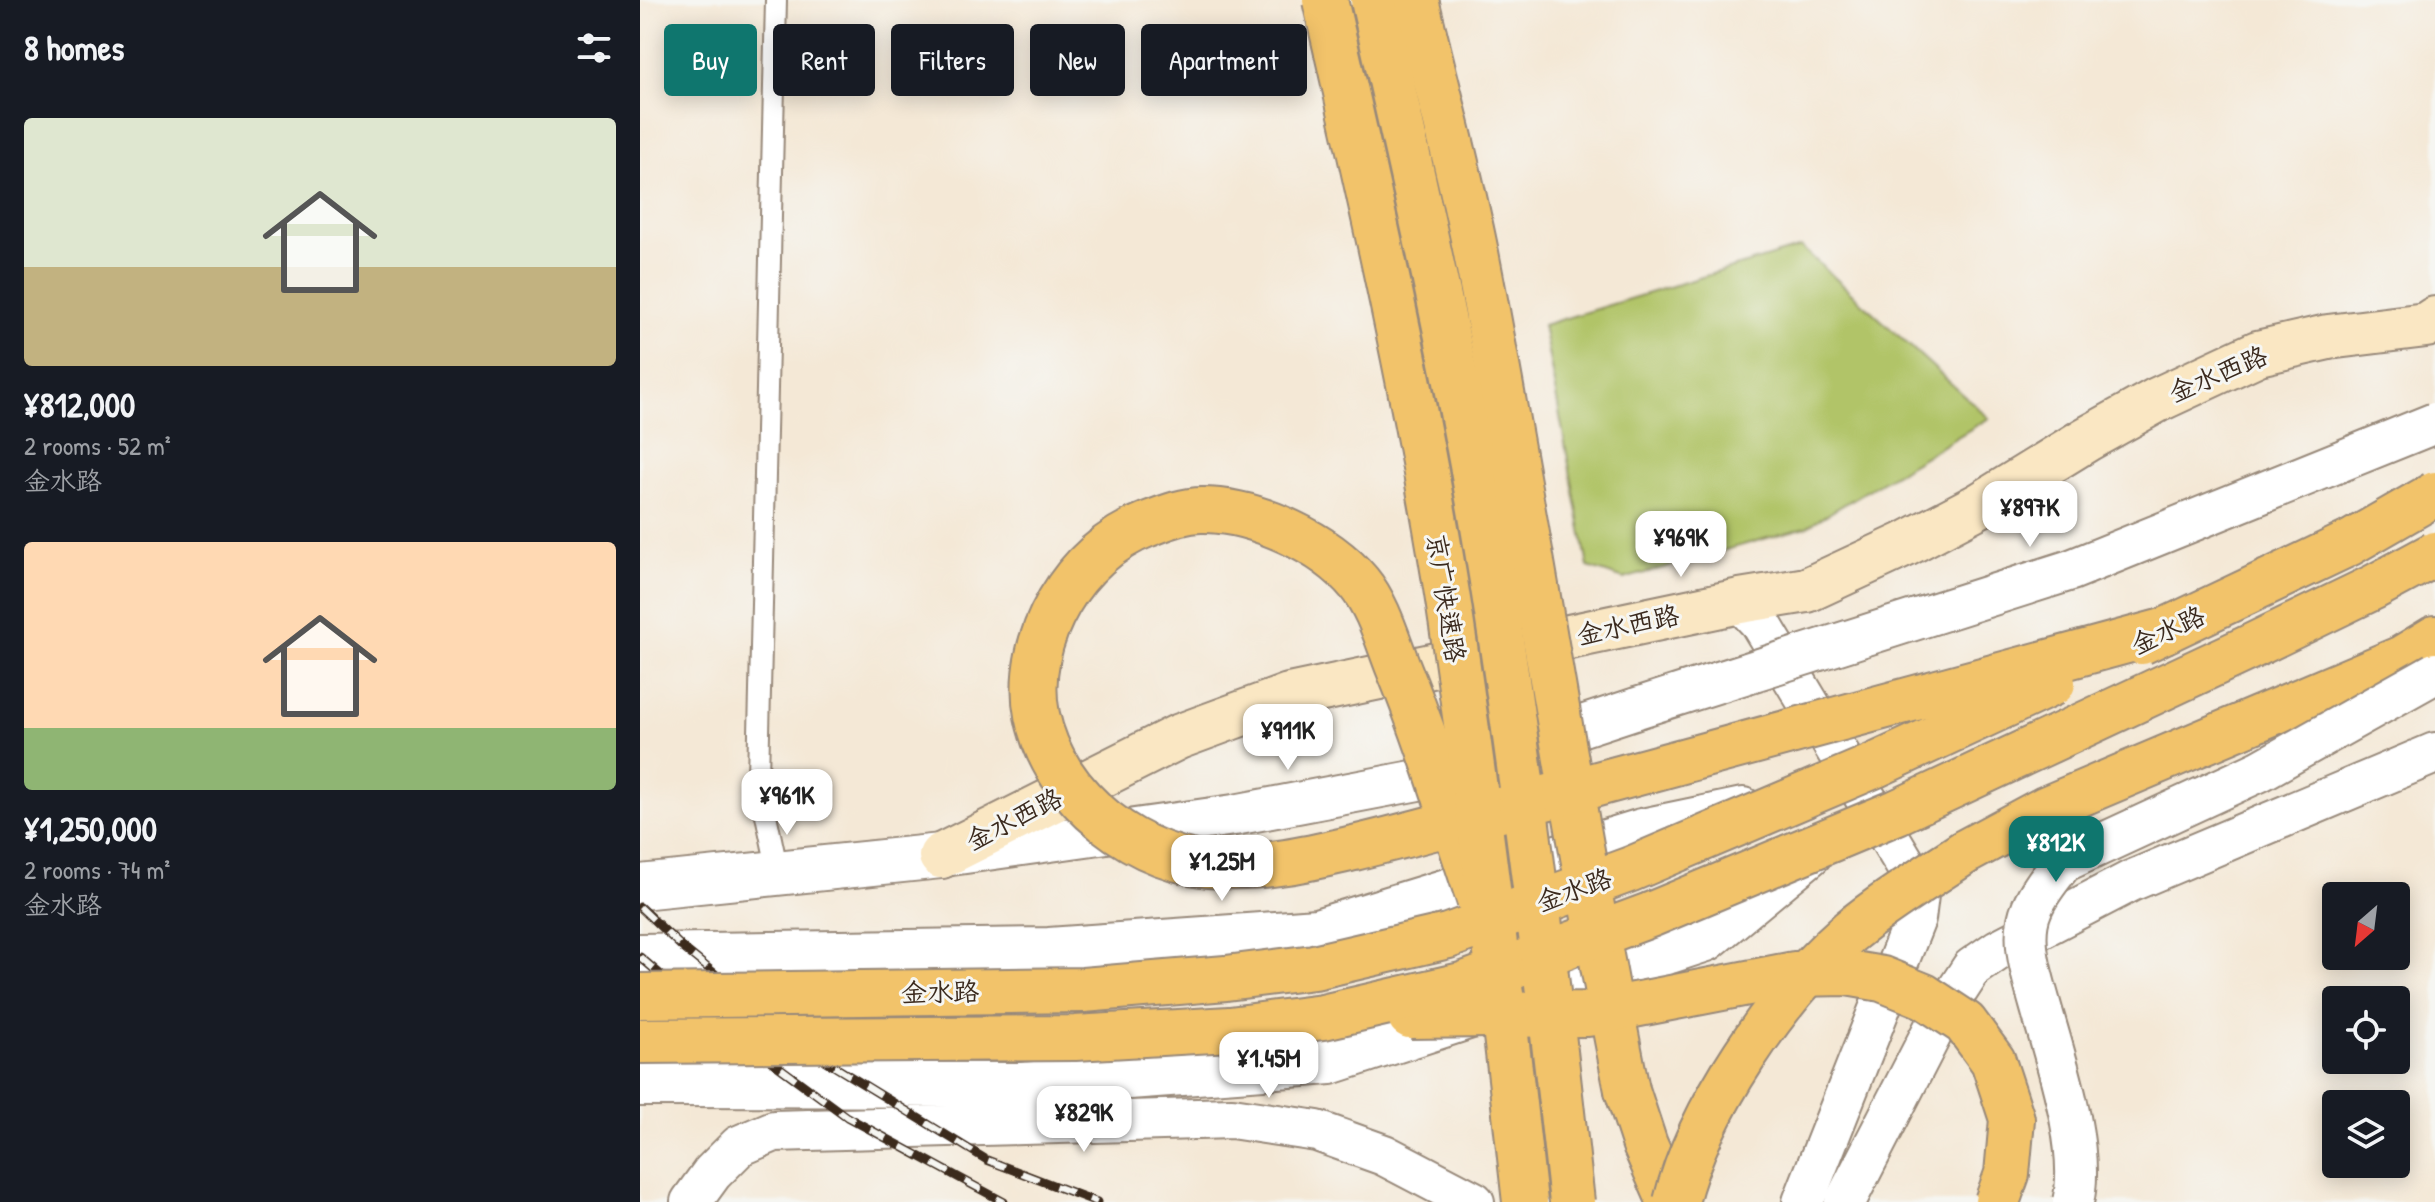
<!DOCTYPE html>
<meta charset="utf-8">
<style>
body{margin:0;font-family:"Patrick Hand","LXGW WenKai TC",sans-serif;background:#242831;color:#f1f3f6;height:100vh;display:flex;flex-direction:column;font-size:30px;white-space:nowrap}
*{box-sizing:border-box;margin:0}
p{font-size:26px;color:#9ea1a6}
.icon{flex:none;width:44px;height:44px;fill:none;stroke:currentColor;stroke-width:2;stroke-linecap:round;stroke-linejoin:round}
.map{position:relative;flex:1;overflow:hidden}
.panel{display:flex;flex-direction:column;background:#171b24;width:640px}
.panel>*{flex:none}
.guide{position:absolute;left:24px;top:24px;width:760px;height:72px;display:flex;gap:16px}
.needle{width:52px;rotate:208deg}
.buttons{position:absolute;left:1682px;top:882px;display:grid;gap:16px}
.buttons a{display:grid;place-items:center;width:88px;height:88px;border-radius:8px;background:#171b24;box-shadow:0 4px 20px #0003;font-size:40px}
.price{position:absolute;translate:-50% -68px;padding:0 18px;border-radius:16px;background:#fff;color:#222;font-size:26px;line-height:52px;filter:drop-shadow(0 2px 4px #0008)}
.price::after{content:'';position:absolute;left:50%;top:48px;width:24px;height:18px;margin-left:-12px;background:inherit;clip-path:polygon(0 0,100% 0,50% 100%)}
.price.current{background:#0f766e;color:#fff}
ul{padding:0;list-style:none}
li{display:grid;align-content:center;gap:16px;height:424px;padding:0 24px}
li span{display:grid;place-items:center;height:248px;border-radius:8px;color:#555}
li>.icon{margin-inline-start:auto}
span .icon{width:144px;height:144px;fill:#fffc;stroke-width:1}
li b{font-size:34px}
h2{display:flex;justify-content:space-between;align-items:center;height:96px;padding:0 24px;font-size:34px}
.chip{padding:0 28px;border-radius:8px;background:#171b24;box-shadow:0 4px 20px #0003;font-size:28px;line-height:72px}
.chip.current{background:#0f766e;color:#fff}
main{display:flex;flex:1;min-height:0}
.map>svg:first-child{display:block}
</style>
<main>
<section class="panel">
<h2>8 homes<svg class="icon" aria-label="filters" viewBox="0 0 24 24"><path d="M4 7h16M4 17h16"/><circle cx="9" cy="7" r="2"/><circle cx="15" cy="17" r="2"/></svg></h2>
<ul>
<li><span style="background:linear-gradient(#dfe7d0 60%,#c2b280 0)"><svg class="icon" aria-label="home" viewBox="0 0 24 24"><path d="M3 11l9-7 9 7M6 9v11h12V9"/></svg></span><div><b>¥812,000</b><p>2 rooms · 52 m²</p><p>金水路</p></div></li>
<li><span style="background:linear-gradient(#ffd9b3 75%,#8fb573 0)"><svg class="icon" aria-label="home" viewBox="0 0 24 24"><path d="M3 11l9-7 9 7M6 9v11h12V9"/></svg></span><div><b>¥1,250,000</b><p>2 rooms · 74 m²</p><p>金水路</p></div></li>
</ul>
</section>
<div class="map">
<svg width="1795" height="1202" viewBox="0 0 1795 1202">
<rect width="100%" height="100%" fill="#f6f6f2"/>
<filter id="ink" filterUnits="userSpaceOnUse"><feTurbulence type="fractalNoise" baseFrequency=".0125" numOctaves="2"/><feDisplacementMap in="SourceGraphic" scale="16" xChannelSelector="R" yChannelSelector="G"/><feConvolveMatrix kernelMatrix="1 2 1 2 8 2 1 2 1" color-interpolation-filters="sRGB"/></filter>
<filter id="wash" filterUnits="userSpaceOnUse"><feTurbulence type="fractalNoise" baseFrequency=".006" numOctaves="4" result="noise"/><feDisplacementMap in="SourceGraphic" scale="32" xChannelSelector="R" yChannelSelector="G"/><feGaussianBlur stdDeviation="1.8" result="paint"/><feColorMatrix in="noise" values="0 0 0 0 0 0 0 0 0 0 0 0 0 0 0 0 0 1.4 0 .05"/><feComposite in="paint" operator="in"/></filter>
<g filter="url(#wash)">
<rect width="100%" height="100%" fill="#f4e8d6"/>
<path fill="#b1c468" stroke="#767743" stroke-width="2" d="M1161,247L1349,418L1166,527L984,579L948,567L903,325Z"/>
</g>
<g filter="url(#ink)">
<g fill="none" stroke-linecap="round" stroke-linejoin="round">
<g stroke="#98897a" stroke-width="24">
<path id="service" d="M136,0L118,777L138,872"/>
</g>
<g stroke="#98897a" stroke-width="44">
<g id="minor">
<path d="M1100,601L1119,621L1279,887L1275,919L1163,1202"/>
<path d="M311,855L594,815L778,780L997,708"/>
<path d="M51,1202L72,1173L99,1146L134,1131L592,1118L677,1131L744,1155L834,1202"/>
<path d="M1205,1202L1300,1017L1332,968L1358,950L1491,881L1795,753"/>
</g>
</g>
<g stroke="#98897a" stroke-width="48">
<g id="tertiary">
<path d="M0,887L301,856"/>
<path d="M0,956L409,950L677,931L1002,831L1103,810"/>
<path d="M0,1084L382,1085L690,1062L1066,939L1170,853"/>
</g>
</g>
<g stroke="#98897a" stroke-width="48">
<path id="secondary" d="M301,856L538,737L649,696L1100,601L1167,590L1264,545L1340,505L1447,439L1517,400L1618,353L1688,337L1786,325L1795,319"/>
</g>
<g stroke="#98897a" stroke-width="48">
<g id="primary">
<path d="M1325,852L1407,808L1762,658L1795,638"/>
<path d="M987,1090L1005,1145L1030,1202"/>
</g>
</g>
<use href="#service" stroke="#fff" stroke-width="20"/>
<use href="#minor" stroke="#fff" stroke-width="40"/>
<use href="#tertiary" stroke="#fff" stroke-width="44"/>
<use href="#secondary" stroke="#fae7c3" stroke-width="44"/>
<use href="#primary" stroke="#f2c36a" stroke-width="44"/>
<g stroke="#3b2a1e" stroke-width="9">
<g id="rail">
<path d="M0,907L42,947L174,1054L347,1160L457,1202"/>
<path d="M0,957L63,1011L207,1117L364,1202"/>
</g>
</g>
<use href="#rail" stroke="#f6f6f2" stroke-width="6" stroke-dasharray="18" stroke-linecap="butt"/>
<g stroke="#98897a" stroke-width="44" stroke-linecap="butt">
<g id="minor-bridge">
<path d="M997,708L1431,570L1795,423"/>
<path d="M1433,1202C1446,1148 1415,1058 1400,1004C1392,975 1379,937 1392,908C1399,891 1412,876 1423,862L1620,771L1795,673"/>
</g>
</g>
<g stroke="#98897a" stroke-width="48" stroke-linecap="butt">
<g id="primary-bridge">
<path d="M776,0C796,84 819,168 836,253C890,531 931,812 987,1090"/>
<path d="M1501,642L1710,543L1795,494"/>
<path d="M839,899C813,822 789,743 758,667C747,639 738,606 719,583C686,543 617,511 565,510C545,509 524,518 506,525C435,552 382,639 397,715C414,799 500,864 583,866C629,868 670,858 714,848C781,832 847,813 913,796C1118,741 1323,686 1527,630"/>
<path d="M0,996L443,990L586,978L674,967L808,936L991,869L1236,765L1413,683"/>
<path d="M770,1016L948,1014L1154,974L1207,973L1242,979L1284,996L1325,1023L1353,1061L1372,1119L1367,1174L1357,1202"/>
<path d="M0,1041L435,1038L590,1029L683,1017L822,985L1010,915L1257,812L1608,648L1734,587L1795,554"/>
<path d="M1036,1202C1059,1109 1137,995 1209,932C1245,902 1286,878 1325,852"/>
</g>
</g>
<g stroke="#98897a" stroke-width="48" stroke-linecap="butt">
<g id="trunk-bridge">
<path d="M685,0C731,201 777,403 809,606C839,804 863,1003 885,1202"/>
<path d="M733,0C778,199 824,399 855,600C886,800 910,1001 932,1202"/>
</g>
</g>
<use href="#minor-bridge" stroke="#fff" stroke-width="40"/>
<use href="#primary-bridge" stroke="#f2c36a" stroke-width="44"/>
<use href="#trunk-bridge" stroke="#f2c36a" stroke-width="44"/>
</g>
</g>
<g text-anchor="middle" stroke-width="6" stroke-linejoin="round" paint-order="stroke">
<g font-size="26" fill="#3b2a1e" stroke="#f6f6f2">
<text transform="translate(1578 374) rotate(-23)" y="9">金水西路</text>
<text transform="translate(806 598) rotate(81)" y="9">京广快速路</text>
<text transform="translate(988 625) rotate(-12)" y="9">金水西路</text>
<text transform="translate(1528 630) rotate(-25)" y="9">金水路</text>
<text transform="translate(374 819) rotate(-27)" y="9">金水西路</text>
<text transform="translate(934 890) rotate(-20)" y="9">金水路</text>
<text transform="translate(300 992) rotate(-1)" y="9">金水路</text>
</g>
</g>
</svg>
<div class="buttons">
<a><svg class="needle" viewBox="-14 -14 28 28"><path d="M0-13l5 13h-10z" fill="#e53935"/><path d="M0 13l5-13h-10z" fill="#9ea1a6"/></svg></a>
<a><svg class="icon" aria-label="locate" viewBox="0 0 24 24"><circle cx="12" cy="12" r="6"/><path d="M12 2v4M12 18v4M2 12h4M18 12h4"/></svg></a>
<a><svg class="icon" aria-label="layers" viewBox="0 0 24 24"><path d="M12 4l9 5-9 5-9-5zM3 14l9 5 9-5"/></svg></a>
</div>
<b class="price" style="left:1390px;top:549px">¥897K</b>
<b class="price" style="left:1041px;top:579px">¥969K</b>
<b class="price" style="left:648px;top:772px">¥911K</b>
<b class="price" style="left:147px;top:837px">¥961K</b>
<b class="price current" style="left:1416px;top:884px">¥812K</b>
<b class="price" style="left:582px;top:903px">¥1.25M</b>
<b class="price" style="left:629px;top:1100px">¥1.45M</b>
<b class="price" style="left:444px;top:1154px">¥829K</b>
<div class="guide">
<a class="chip current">Buy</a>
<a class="chip">Rent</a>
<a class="chip">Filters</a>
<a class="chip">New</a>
<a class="chip">Apartment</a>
</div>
</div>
</main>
